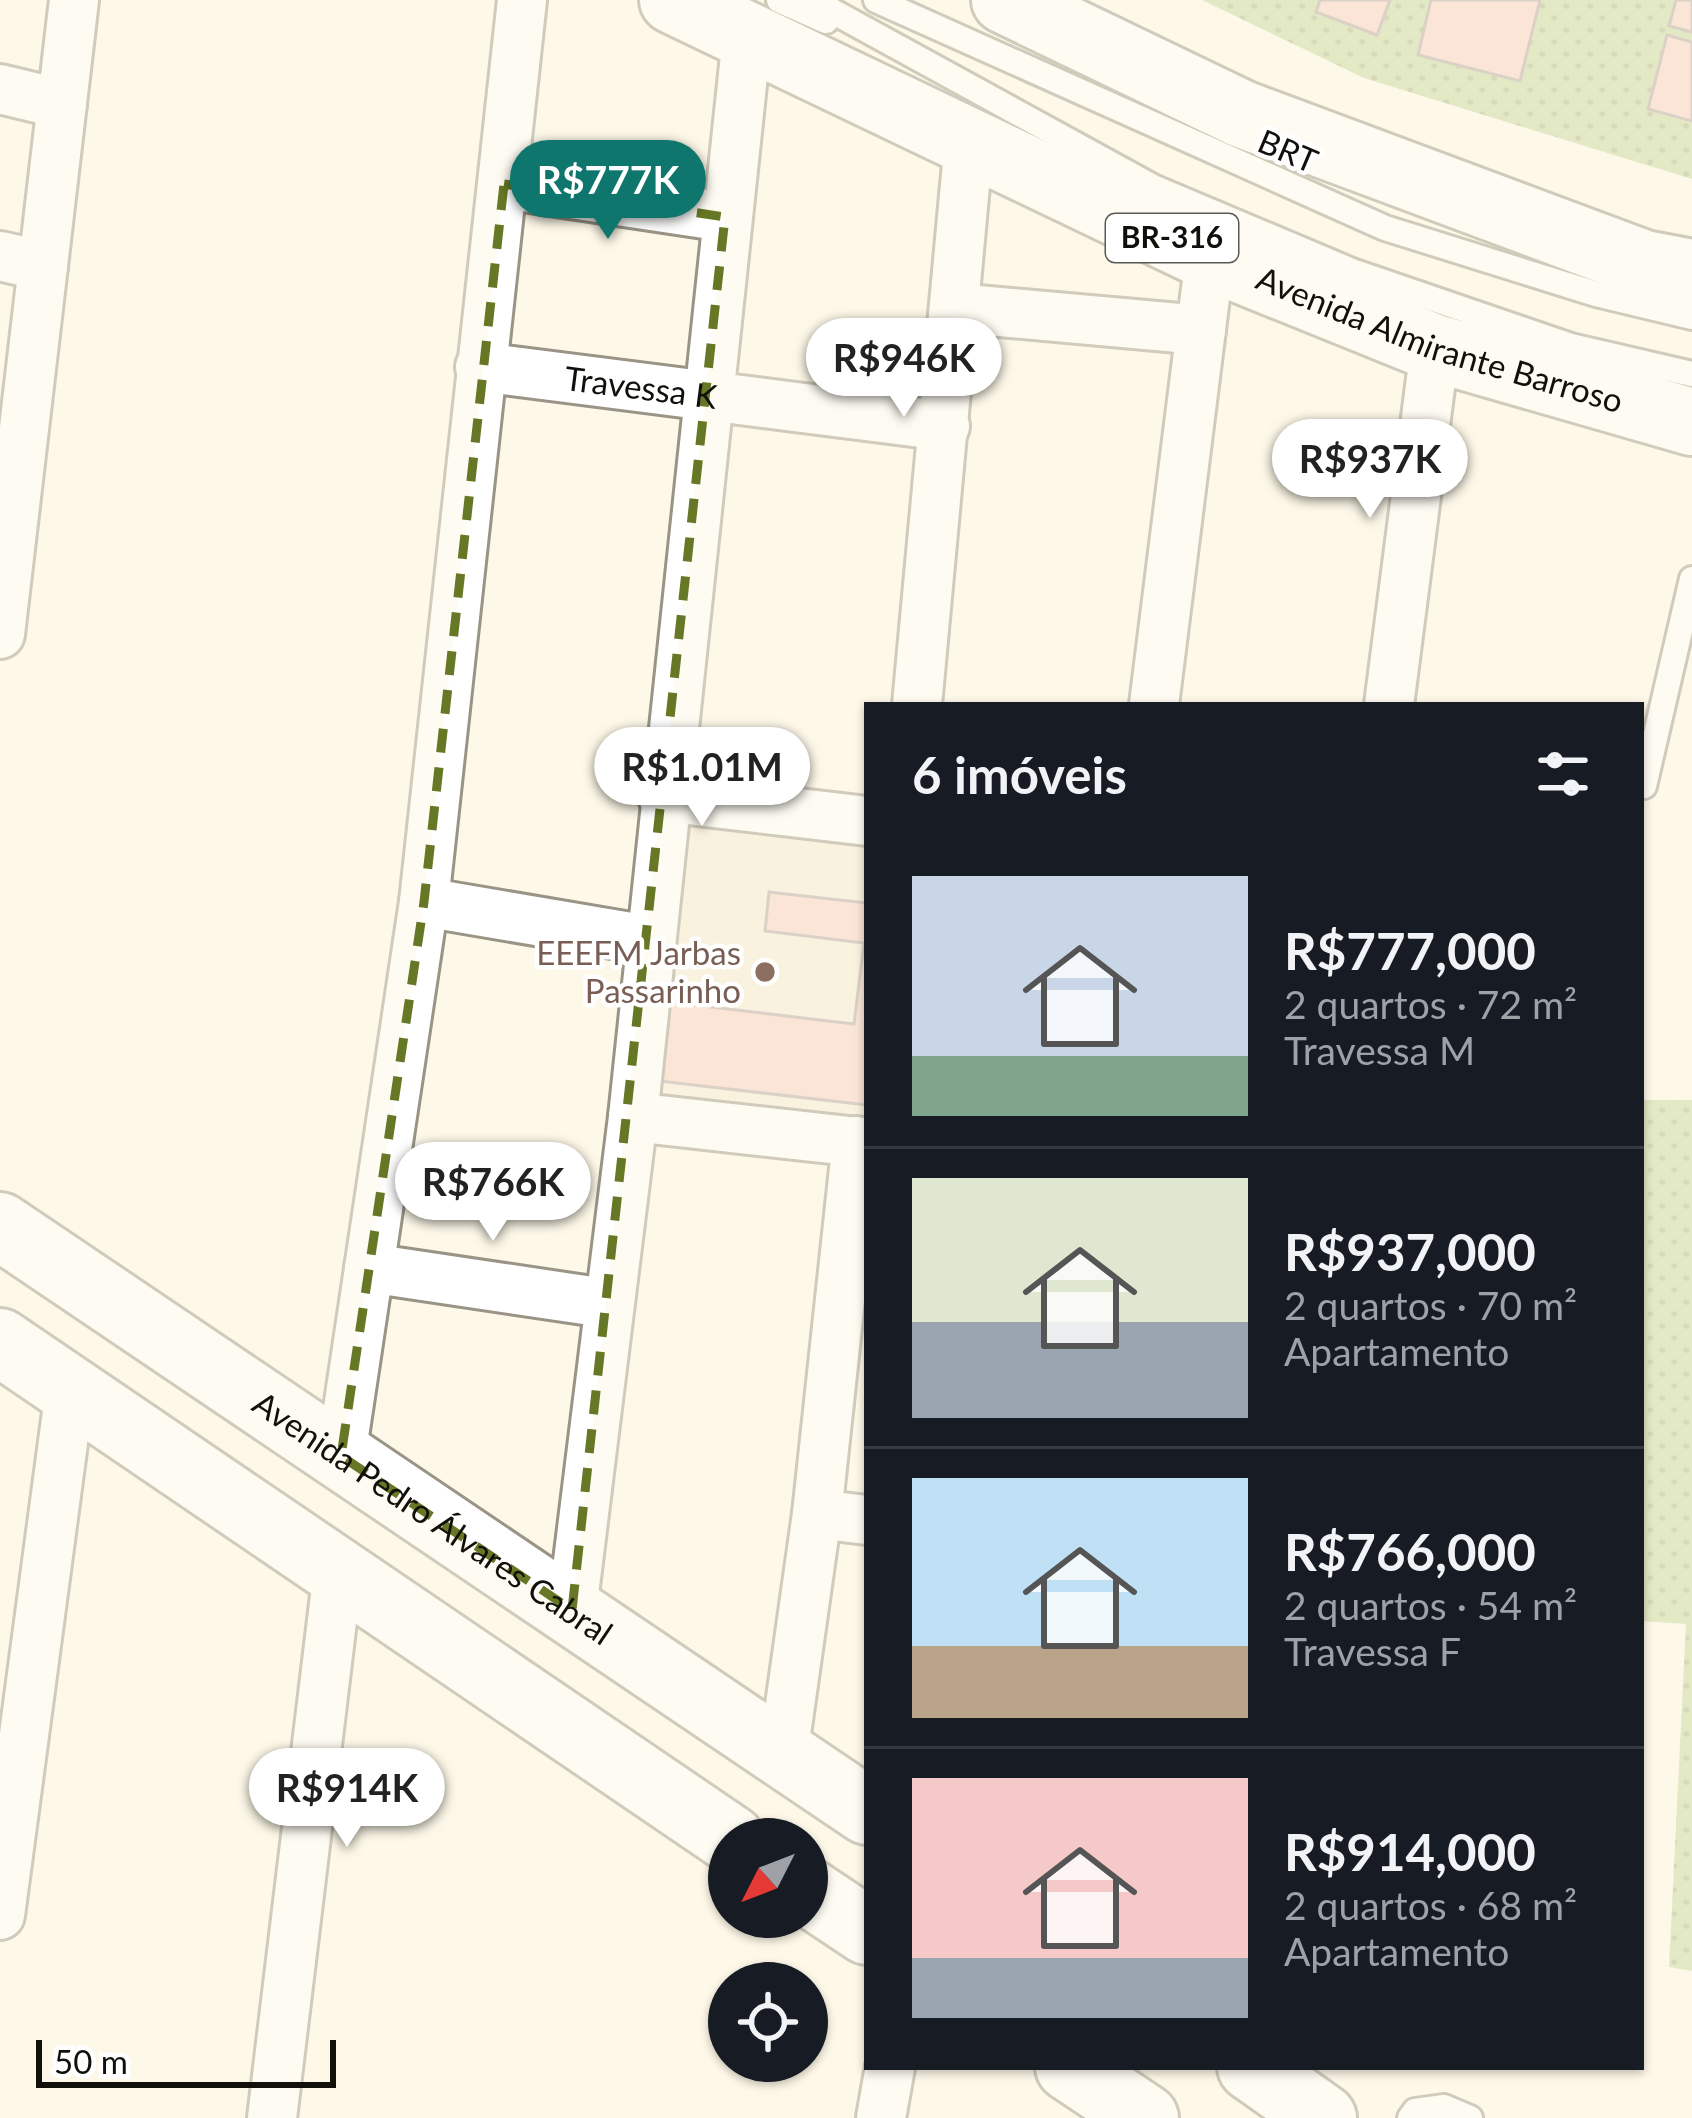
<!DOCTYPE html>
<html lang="pt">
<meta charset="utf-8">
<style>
body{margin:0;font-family:Lato,sans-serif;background:#242831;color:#f1f3f6;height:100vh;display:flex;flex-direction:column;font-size:45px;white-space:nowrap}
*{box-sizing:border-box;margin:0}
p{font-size:39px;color:#9ea1a6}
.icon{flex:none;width:66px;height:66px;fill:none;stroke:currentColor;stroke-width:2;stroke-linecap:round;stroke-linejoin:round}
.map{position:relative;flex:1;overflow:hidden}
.panel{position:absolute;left:864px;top:702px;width:780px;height:1368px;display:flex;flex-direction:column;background:#171b24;border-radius:0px;box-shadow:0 3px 9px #0004}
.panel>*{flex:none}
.needle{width:78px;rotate:228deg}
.fabs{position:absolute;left:708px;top:1818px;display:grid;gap:24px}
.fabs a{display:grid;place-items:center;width:120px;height:120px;border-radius:50%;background:#171b24;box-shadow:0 3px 9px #0004;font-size:60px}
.scale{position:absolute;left:36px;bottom:30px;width:300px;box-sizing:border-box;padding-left:12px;border:6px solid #11100b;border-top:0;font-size:33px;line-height:42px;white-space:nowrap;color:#11100b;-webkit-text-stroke:9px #fff;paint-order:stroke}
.price{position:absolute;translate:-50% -102px;padding:0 27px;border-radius:42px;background:#fff;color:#222;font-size:39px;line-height:78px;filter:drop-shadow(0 3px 6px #0008)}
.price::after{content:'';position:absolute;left:50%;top:72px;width:36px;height:27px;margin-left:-18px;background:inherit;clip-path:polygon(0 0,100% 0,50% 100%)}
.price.active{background:#0f766e;color:#fff}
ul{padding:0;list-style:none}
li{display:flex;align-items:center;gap:36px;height:300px;padding:0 48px}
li+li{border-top:3px solid #363941}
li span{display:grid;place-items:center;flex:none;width:336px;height:240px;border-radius:0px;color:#555}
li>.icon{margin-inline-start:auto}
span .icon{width:144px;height:144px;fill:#fffc;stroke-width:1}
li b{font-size:51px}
h2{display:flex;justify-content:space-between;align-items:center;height:144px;padding:0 48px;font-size:51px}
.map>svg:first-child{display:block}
</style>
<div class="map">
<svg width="1692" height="2118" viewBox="0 0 1692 2118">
<defs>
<pattern id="grass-dots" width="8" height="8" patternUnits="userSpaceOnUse" patternTransform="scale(3)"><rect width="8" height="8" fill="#c4d69c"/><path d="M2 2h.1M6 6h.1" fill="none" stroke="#a7b785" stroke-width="1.8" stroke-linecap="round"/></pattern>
</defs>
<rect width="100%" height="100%" fill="#fdf8e8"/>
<path fill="#f3ecd6" d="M679,817L867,841V1130L649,1103Z"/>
<g fill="url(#grass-dots)">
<path d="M1202,0H1692V179L1364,78Z"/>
<path d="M1641,1100H1692V1971L1669,1967L1686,1624L1641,1621Z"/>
</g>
<g fill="#f5cfc3" stroke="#b3a29d" stroke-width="3">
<path d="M1320,0H1390L1377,35L1316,12Z"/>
<path d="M1431,0H1540L1520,81L1418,55Z"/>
<path d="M1676,0H1692V32L1669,26Z"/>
<path d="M1667,35L1692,42V121L1648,109Z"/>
<path d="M769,892L867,903V1105L659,1081L668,1002L854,1024L864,943L765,931Z"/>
</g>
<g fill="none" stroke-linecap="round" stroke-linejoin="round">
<g stroke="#999486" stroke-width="30">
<g id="service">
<path d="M779,0L826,21"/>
<path d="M812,0L1153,187L1352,271L1571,346L1692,374"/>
<path d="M876,0L1385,228L1596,294L1692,317"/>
<path d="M1644,786L1692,579"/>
<path d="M1410,2118L1415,2111L1444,2107L1470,2118"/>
</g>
</g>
<g stroke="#999486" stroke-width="54">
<g id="minor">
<path d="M0,89L62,104"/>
<path d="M504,184L725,217"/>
<path d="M0,256L43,266"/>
<path d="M955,308L1201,330"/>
<path id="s1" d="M480,367L945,426"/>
<path d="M0,634L74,0"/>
<path d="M917,705L969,142"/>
<path d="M1154,705L1210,257"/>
<path d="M1389,705L1435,348"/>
<path d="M663,797L867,821"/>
<path d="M424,902L648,940"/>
<path d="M633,1117L867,1143"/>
<path d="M369,1268L605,1303"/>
<path d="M341,1456L424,902L522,0"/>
<path d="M817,1514L867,1520"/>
<path d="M572,1610L633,1117L747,37"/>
<path d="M783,1755L817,1514L857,1141"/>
<path d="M0,1915L70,1390"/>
<path d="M272,2118L338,1571"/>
<path d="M881,2118L890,2067"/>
</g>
</g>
<g stroke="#999486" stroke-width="72">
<g id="primary">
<path id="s2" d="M0,1226L867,1811"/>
<path d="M0,1342L731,1839"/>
<path d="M807,1891L867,1931"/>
<path d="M1069,2067L1145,2118"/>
<path d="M1251,2067L1323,2118"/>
</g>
</g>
<g stroke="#999486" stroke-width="72">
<g id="trunk">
<path id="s3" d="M673,0L1210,257L1435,348L1692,422"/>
<path d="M1005,0L1242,114L1644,264L1692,273"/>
</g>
</g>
<use href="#service" stroke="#fff" stroke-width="24"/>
<use href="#minor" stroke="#fff" stroke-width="48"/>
<use href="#primary" stroke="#fff" stroke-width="66"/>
<use href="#trunk" stroke="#fff" stroke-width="66"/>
</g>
<path d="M0 0H1692V2118H0ZM504,184L725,217L572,1610L341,1456L424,902Z" fill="#fdf8e8" fill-opacity=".55" fill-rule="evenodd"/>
<path fill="none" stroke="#667725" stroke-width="9" stroke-dasharray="24 15" stroke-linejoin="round" d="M504,184L725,217L572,1610L341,1456L424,902Z"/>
<circle fill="#8d6e63" stroke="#fff" stroke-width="4.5" cx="765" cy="972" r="12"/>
<g text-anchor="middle" stroke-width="9" stroke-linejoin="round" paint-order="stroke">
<rect fill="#fff" stroke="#585854" stroke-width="3" x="1106" y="214" width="132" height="48" rx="9"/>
<g font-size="30" font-weight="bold" fill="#11100b">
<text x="1172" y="248">BR-316</text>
</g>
<g font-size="33" fill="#11100b" stroke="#fff">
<text transform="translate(1288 151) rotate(23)" y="12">BRT</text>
<text dy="12" stroke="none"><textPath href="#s3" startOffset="840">Avenida Almirante Barroso</textPath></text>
<text dy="12" stroke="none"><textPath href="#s1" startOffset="162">Travessa K</textPath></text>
<text dy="12" stroke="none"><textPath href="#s2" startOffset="522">Avenida Pedro Álvares Cabral</textPath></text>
</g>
<g font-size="33" fill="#785e54" stroke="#fff" text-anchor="end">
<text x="741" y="965">EEEFM Jarbas<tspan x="741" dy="38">Passarinho</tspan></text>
</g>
</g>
</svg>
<div class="fabs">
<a><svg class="needle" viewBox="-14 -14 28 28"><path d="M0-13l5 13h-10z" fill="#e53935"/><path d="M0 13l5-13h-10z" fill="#9ea1a6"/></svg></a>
<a><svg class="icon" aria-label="locate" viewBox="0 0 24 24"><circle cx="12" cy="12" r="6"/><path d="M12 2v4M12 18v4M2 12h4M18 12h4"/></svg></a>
</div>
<div class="scale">50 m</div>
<b class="price active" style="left:608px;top:242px">R$777K</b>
<b class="price" style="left:904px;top:420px">R$946K</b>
<b class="price" style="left:1370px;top:521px">R$937K</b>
<b class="price" style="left:702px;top:829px">R$1.01M</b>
<b class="price" style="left:493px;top:1244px">R$766K</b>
<b class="price" style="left:347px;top:1850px">R$914K</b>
<section class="panel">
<h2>6 imóveis<svg class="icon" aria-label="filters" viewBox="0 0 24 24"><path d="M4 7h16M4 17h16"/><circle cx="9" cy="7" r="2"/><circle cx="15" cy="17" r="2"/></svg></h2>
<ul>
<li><span style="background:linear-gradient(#c9d6e8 75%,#7fa58c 0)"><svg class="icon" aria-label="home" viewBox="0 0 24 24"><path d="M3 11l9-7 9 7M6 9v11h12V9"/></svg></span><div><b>R$777,000</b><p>2 quartos · 72 m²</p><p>Travessa M</p></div></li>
<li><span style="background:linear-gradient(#dfe7d0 60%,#9aa5b1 0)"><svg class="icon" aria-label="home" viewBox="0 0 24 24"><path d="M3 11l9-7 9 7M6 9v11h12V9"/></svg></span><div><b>R$937,000</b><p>2 quartos · 70 m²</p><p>Apartamento</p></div></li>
<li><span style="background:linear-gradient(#bfe0f5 70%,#b9a48a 0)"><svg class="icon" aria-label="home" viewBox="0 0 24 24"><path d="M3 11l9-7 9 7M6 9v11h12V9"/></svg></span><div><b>R$766,000</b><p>2 quartos · 54 m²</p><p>Travessa F</p></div></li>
<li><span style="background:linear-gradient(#f6c9c9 75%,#9aa5b1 0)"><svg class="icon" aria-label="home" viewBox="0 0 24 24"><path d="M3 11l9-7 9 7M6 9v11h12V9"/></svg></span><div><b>R$914,000</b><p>2 quartos · 68 m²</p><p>Apartamento</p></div></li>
</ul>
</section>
</div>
